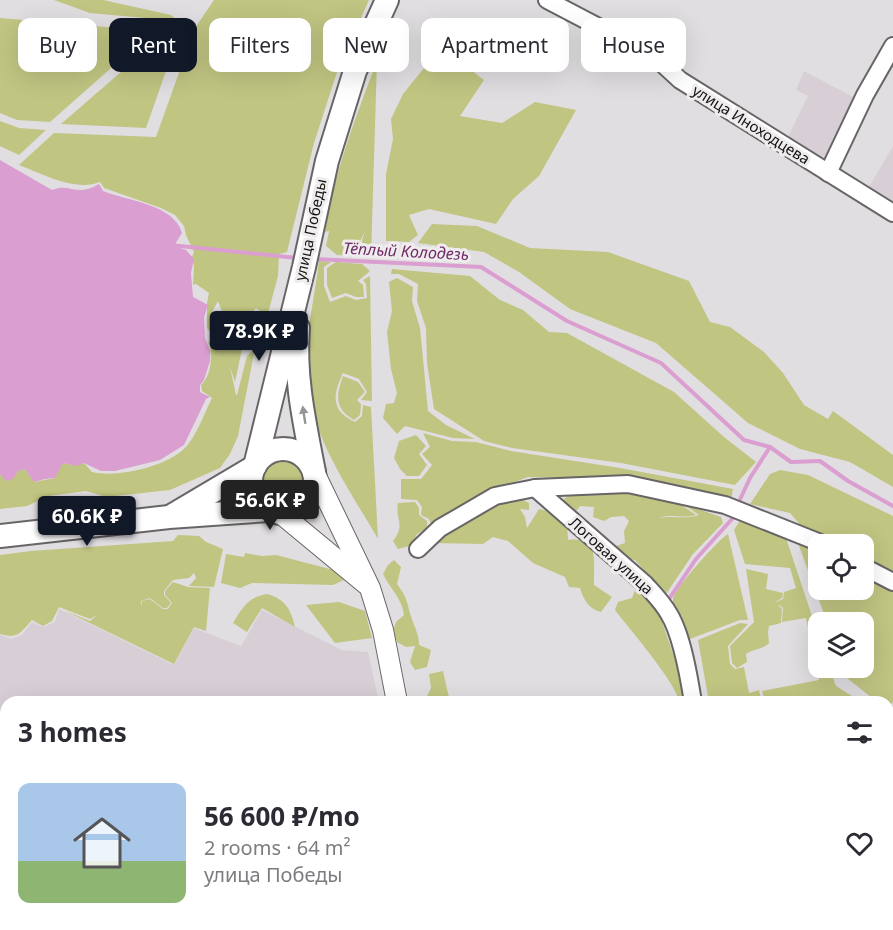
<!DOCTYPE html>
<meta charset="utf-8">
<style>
body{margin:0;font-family:"Noto Sans",sans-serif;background:#f2f2f3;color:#2b2b33;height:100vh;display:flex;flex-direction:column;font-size:22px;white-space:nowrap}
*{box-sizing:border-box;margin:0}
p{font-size:20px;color:#7c7c81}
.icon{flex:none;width:33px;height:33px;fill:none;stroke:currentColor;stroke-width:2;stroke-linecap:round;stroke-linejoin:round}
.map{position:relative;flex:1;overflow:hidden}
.details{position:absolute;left:0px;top:696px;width:894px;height:234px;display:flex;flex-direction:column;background:#fff;border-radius:18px 18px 0 0;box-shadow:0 6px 24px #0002}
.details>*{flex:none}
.banner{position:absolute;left:18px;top:18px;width:858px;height:54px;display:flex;gap:12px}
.buttons{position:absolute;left:808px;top:534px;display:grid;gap:12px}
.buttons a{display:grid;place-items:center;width:66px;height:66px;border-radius:12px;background:#fff;box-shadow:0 6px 24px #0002;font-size:30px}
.price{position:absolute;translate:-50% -51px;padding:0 14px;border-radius:6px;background:#111827;color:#fff;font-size:20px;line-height:39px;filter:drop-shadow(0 2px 3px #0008)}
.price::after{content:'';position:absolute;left:50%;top:36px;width:18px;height:14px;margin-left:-9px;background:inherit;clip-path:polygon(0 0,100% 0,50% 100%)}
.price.on{background:#222;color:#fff}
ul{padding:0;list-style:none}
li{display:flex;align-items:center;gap:18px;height:150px;padding:0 18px}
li+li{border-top:2px solid #e1e1e2}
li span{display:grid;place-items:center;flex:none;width:168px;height:120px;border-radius:12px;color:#555}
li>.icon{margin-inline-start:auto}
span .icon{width:72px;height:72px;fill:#fffc;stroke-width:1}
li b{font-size:26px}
h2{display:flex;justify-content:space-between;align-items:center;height:72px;padding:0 18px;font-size:26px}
.chip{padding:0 21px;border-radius:12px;background:#fff;box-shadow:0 6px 24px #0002;font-size:21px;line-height:54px}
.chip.on{background:#111827;color:#fff}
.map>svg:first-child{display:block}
</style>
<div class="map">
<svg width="893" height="930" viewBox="0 0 893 930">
<rect width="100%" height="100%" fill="#e1dee1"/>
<g fill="#d8cfd6">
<path d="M804,71L859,100L829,160L787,139L808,96L796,90Z"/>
<path d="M893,146V201L869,187Z"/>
<path d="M59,609L174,665L194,628L241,646L262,610L342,650L368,652L379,702H6V924H427L429,930H0V635L11,639L22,635L32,622L43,627L55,622Z"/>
<path d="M459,924H577L578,930H460Z"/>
</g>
<g fill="#c0c582">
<path d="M54,0H103L171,15L178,21L90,13Z"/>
<path d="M214,0H369L338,69L314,143L287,252L279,254L278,276L267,317L256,308L235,334L227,329L225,337L229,341V335L235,338L247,328L254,316L252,333L243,344L235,382L230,367L236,395H237L247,356L255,348L238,436L230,454L220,468L170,490L106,497L86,491L49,496L27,506L0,509V474L7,481L18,471L25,469L34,482L55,478L62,463L76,465L84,463L92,472C117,478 166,467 185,448C196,437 205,412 212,398L202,391L201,385C212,375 213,354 208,341L215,347L216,323L222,312L218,301L212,312V334L207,328V303L209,293L196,284L193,285L194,266L192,257L194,252L186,235L184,226L175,215L161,208L104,188L100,182C75,192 43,174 19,165L54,133L156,137L195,28Z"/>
<path d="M0,18L153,31L50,122L17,120L0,113Z"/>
<path d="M179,34L146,128L61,124L151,46Z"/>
<path d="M441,47L484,80L460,116L502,123L535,102L576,110L539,176L513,199L496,224L429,209L409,215L418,235L409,242L386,241V174L393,139L391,119L403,94Z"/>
<path d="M377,61L371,256L364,255L362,240L365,231L360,241L361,256L337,255L326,246L329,231L325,232C334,173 356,116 377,61Z"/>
<path d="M0,121L19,128L46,130L19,155L0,146Z"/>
<path d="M432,224L477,226L530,248L608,252L689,281L710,322L730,327L764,352L783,373L804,405L828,419L833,411L893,455V487L850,462L800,449L748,423L656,343L570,309L519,272L484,252L418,243Z"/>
<path d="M319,261L331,262L324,267V286L330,302L346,296L356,300L367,298L366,284L363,280L370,276L372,401L361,400L367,392L359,379L343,373C333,394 330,411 355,422L362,416L363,405L371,407L378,539C347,485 304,427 306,362C307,328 315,294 319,261Z"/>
<path d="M336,262L362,264L370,271L358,281L363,285L364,297H356L346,293L332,298L327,285V268Z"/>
<path d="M392,269L470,276L500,300L523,310L549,332L567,333L674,392L724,437L756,462L735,485L621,463L512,448L484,441L434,409L427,363L426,328L417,301L418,284L399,274H391Z"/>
<path d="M397,278L413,287L412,301L420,328L428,411L446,425L475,439L453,438L405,426L397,434L383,418L386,404L394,403L397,393L391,369L387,332L392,311L389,282Z"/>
<path d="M343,376L358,382L365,392L357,400L361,404L360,415L354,420C334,408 336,396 343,376Z"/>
<path d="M423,433L452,441L476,442L511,451L620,468L733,489L731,500L627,479L528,477L493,490L432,526L429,519L421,515L422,507L417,500L401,499V479H421L432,465L422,454L430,447Z"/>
<path d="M416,435L426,446L419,454L427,465L419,476H407L400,469L394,458L399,441Z"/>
<circle cx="283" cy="480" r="20"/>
<path d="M780,470L808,475L893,516V576L864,561V544H833L803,528L790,513L750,504L770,474Z"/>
<path d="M575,491L631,492L680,504L696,515C684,519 669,513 659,518C673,515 684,520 699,515L683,504L721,517L723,523L693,554L666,594L635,560L621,558L613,547L625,543L624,531L629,521L624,516L611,517L604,521L593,517L594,507L580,506L573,515L564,508V499Z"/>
<path d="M519,498L529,503V510L520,509L525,517L527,528L539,509L552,512L567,524L568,540C601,536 593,563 594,585L612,597L601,612C589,609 584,601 580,588L569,587L565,577L533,563L508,541L493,537L483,544L433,543L440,534L494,501Z"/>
<path d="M415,502L419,508V515L427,521V528L416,535L414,545L398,549L393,541C406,524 395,520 398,503Z"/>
<path d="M742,517L785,535L819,637V668H829L836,686L855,698L859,702H765L762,691L819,680L806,618L782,622L783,608L777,604L782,609L781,623L769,626L768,632L769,643C764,649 753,649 746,654L747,662L737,668L732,663L730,646L754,622L746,569L768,574L766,589L783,593L782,598L774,603L783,599L784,592L796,588L790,568L745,564L734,530Z"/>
<path d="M728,534L748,620H740L690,639L680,623L683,615L679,622C677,615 672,607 673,599C675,588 718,540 728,534Z"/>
<path d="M178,535L199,536L206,542L223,549L214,587L189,586L196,578L194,573L189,578L173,580L164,591V595L171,603L167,608H163L150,598L141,601V607L142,601L150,599L163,609H168L172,603L165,595V591L173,582L188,587L210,588L206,631L194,627L174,664L63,610L90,621L97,615L90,619L59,607L52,621L43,626L32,620C20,633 18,639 0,634V555L31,551L173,541Z"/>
<path d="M798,543L819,553V590H864V575L893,589V701L888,710V702H877L847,678L843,668H864V622H827Z"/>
<path d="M245,553L262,556L276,555L341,572L345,577L344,580L333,585L252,583L240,588L221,583L226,554L244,557Z"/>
<path d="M394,560L401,567L397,584C408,599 406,600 411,616C414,627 419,633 419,645L431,650L427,667L415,670L410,662L415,646L406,647L397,642L393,631L396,622L404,615C402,598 390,589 383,574L388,565Z"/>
<path d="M637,585L660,606L659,613L686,692L684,702H679C678,685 628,627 615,610L618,602L632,598Z"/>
<path d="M267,594C285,599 291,609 295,627L262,608L247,632L233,623C242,608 248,597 267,594Z"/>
<path d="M339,602L365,611L372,638L335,643L306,605Z"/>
<path d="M740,623L748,624L728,646L730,664L735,669L744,667L749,693L759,690L762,702H709L698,640Z"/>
<path d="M443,671L450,702H424L431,688L429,674Z"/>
<path d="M888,881L893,904V930H827L818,924H888Z"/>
<path d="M753,924H816L825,930H756Z"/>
</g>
<path fill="#da9ed0" d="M0,160L52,190C71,182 75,198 99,184L103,191C127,201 174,204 182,233L174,246L186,250L194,259L191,273L193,297L208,305L204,317L205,338L210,351V361L204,380L200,385V392L210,397L206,399L184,445L160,460L115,471H101L84,463L76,466L63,463L55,478L45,479L34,482L25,469L18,471L13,479L6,481L0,474Z"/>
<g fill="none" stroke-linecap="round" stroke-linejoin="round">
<g stroke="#da9ed0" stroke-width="4">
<path d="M170,245L297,258"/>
<path d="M314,259L481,267L567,321L661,363L744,440L770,447L791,462L820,461L848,481L893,506"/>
<path d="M737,506L750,478L770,447"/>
<path d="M667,602L696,559L732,519L735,513"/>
</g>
<g stroke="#686567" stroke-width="20">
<g id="minor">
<path d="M547,0L654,56L680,80L893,213"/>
<path d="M828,173L865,95L893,46"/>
<path d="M535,488L645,584C654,594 663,603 669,614C682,635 689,677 693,702"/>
<path d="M418,549L440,528L495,496L535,488L628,484L725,505L823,544"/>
<path d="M864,567L893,582"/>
<path d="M738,924L740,930"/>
</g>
</g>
<g stroke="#686567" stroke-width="22">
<g id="tertiary">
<path d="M314,472L370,588L383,630L397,702"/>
<path d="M279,512L366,584"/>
<path d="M445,924L446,930"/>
</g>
</g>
<g stroke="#686567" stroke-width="26">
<g id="secondary">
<path d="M298,328C294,377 305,425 314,472"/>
<circle cx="283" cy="481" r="32"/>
<path d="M255,466L304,267L327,161L355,71L387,0"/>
<path d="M173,515L254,467"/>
<path d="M0,536L169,517L269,510"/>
</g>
</g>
<use href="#minor" stroke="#fff" stroke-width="16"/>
<use href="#tertiary" stroke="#fff" stroke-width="20"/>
<use href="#secondary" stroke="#fff" stroke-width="22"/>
</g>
<defs><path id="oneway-solid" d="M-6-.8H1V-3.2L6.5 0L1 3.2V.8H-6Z" transform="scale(1.5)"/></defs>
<use fill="#969596" href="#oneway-solid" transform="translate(304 415) rotate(-99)"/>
<g text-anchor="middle" stroke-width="6" stroke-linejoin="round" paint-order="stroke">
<g font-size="15" fill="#151415" stroke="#efecee">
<text transform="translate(751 125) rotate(32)" y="5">улица Иноходцева</text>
<text transform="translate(311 230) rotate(-78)" y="5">улица Победы</text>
<text transform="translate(611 556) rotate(42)" y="5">Логовая улица</text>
</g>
<g font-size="16" font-style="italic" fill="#6f2a66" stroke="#efecee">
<text transform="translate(406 251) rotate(3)" y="6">Тёплый Колодезь</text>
</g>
</g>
</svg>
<div class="buttons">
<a><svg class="icon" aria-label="locate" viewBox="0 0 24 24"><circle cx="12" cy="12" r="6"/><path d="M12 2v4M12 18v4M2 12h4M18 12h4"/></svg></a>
<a><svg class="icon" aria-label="layers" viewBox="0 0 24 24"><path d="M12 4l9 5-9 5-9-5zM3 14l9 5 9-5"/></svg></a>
</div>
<b class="price" style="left:259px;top:362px">78.9K ₽</b>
<b class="price on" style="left:270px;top:531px">56.6K ₽</b>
<b class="price" style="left:87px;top:547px">60.6K ₽</b>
<div class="banner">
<a class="chip">Buy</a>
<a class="chip on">Rent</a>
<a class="chip">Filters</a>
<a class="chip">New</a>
<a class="chip">Apartment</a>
<a class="chip">House</a>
</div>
<section class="details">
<h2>3 homes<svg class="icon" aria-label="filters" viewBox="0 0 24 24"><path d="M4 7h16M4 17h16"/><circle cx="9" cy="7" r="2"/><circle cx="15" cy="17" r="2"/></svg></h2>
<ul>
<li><span style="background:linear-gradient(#a9c7e8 65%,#8fb573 0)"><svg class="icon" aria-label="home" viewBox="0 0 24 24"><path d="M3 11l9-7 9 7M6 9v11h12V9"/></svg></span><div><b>56 600 ₽/mo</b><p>2 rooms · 64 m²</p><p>улица Победы</p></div><svg class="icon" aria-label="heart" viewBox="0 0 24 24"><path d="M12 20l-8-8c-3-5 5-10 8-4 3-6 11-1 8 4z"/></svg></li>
</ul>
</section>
</div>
